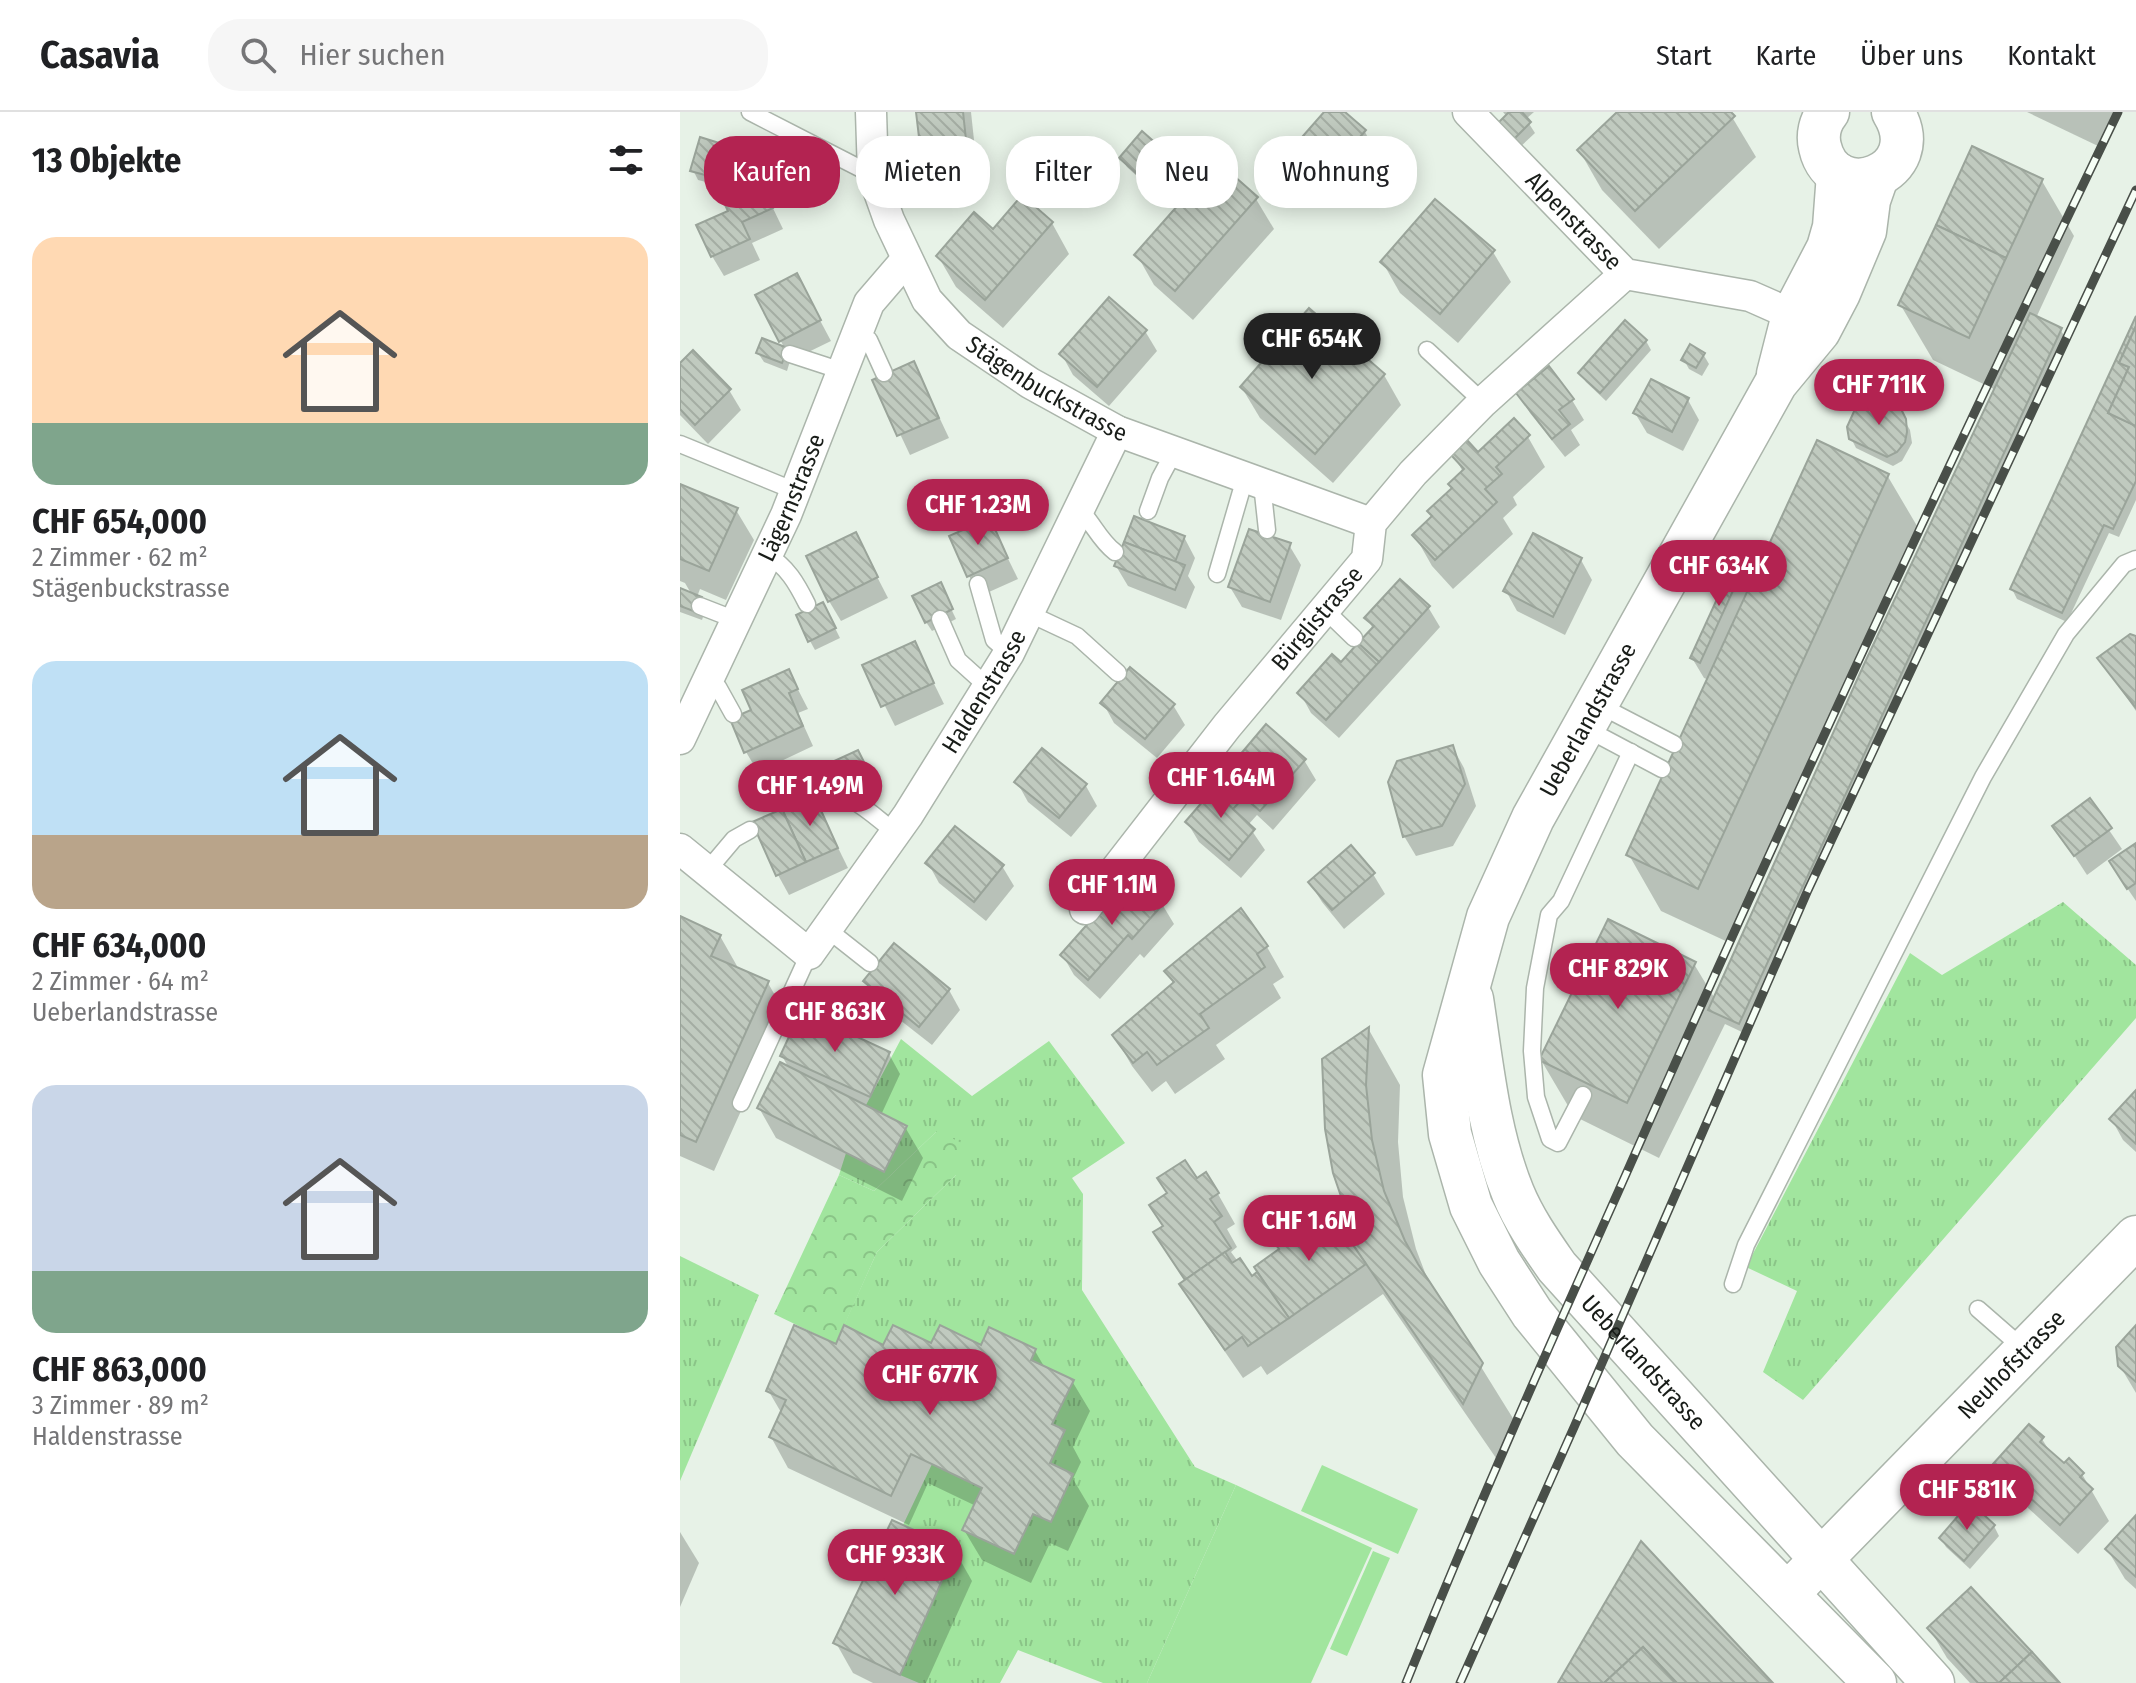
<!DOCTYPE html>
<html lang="de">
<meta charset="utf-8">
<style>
body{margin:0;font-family:"Fira Sans Condensed",sans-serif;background:#f6f6f6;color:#202124;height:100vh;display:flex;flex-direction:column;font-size:30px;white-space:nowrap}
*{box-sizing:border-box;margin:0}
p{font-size:26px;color:#757577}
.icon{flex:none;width:44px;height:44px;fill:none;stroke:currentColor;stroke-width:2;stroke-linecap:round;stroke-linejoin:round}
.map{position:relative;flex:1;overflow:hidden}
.drawer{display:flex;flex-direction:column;background:#fff;width:680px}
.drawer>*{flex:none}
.hud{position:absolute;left:24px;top:24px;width:760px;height:72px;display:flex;gap:16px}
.price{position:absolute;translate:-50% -68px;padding:0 18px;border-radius:28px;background:#b32351;color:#fff;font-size:26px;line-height:52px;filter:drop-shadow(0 2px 4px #0008)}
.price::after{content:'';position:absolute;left:50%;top:48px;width:24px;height:18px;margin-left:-12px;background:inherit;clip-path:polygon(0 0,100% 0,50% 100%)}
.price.on{background:#222;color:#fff}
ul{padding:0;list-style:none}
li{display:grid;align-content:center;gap:16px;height:424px;padding:0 32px}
li span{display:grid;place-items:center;height:248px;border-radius:24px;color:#555}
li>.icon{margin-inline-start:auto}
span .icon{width:144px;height:144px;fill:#fffc;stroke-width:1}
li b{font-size:34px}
h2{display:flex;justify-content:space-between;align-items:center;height:96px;padding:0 32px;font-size:34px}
.chip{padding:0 28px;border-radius:32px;background:#fff;box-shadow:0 4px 20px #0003;font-size:28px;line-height:72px}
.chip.on{background:#b32351;color:#fff}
header{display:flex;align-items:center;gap:48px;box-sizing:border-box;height:112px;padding:0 40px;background:#fff;border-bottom:2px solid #e0e0e0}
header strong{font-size:38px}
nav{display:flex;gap:44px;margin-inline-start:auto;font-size:28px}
.search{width:560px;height:72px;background:#f6f6f6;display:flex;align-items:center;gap:20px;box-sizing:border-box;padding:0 28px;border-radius:32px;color:#757577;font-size:30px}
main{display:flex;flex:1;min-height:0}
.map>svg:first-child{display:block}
</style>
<header>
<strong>Casavia</strong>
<div class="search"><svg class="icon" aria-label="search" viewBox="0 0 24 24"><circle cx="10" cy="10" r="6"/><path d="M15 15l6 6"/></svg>Hier suchen</div>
<nav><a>Start</a><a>Karte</a><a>Über uns</a><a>Kontakt</a></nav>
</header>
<main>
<section class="drawer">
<h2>13 Objekte<svg class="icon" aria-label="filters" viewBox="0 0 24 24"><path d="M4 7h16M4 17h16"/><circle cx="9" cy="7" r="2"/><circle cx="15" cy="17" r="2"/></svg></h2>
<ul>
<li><span style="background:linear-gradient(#ffd9b3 75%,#7fa58c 0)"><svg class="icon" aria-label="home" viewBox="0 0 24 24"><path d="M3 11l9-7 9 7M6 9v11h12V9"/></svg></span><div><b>CHF 654,000</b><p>2 Zimmer · 62 m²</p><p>Stägenbuckstrasse</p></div></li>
<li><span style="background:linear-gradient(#bfe0f5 70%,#b9a48a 0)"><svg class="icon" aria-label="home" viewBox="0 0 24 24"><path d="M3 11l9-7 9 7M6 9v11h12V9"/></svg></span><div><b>CHF 634,000</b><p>2 Zimmer · 64 m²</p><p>Ueberlandstrasse</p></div></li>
<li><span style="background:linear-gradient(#c9d6e8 75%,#7fa58c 0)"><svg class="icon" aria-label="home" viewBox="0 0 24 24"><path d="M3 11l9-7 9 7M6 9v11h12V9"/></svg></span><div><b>CHF 863,000</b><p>3 Zimmer · 89 m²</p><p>Haldenstrasse</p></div></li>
</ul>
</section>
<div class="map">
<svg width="1456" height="1571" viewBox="0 0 1456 1571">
<defs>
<pattern id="grass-tufts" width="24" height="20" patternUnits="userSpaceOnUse" patternTransform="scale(2)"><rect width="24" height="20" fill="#a1e59e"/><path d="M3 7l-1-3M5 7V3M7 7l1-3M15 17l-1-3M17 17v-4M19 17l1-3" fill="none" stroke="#8ac487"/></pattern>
<pattern id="park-crowns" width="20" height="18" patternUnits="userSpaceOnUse" patternTransform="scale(2)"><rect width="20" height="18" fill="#a1e59e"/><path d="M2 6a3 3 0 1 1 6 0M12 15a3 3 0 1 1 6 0" fill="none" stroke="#8ac487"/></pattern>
<pattern id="building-back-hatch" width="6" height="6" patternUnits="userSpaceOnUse" patternTransform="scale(2)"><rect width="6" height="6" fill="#c0cabf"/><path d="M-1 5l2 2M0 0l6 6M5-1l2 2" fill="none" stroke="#a4ada3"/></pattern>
</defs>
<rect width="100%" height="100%" fill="#e7f2e7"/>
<g fill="url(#grass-tufts)">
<path d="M1383,790L1456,853V906L1123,1288L1083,1260L1117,1179L1066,1155L1230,841L1262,863Z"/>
<path d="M221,927L292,984L369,929L445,1031L392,1066L403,1082L402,1178L515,1355L556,1373L467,1571H423L338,1538L320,1571H239L220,1563L276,1438L223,1413L252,1352L302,1376L283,1418L334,1442L353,1402L371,1410L393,1362L370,1351L385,1319L372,1312L393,1268L351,1248L356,1237L309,1216L301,1233L260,1213L251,1231L213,1213L203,1233L164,1213L197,1140L276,1063L256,1020L194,1079L159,1063L166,1041L227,1014L186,993Z"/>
<path d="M0,1144L79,1183L0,1369Z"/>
</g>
<path fill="url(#park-crowns)" d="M257,1019L290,1035L276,1063L197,1140L156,1232L94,1202L159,1063L194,1079Z"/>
<g fill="#a1e59e">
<path d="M642,1353L738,1397L718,1442L621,1399Z"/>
<path d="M556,1373L692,1436L631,1571H467Z"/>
<path d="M693,1439L710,1446L667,1544L650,1537Z"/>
</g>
<g fill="#0003">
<path d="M238,0H291L297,56L255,61L243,41Z"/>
<path d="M647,0H662L685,20L696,40L668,72L637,44L625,24Z"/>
<path d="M823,0H854L846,7L855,21L839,36L825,21L827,5Z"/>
<path d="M940,0H1049L1076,45L979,137L922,78L899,38Z"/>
<path d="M1347,0H1434L1418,34Z"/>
<path d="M38,33L43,42L34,72L18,68L13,58Z"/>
<path d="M487,43L492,52L471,77L447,55L441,46Z"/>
<path d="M74,57L103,117L72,131L80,148L44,164L32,144L50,100Z"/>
<path d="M1362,69L1394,124L1356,206L1380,217L1386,227L1064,921L1045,912L979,1046L894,1004L861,948L1014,852L1035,887L1316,278L1253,248L1220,192Z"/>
<path d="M342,86L372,111L389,142L323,216L276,175L258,144L313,119Z"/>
<path d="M576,87L594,117L513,208L474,173L457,143Z"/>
<path d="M813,140L831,170L778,231L720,181L703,151Z"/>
<path d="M77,184H127L151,229L110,249L107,259L84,250L78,241L105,237Z"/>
<path d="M1456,218V388L1439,425L1429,421L1387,510L1337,487L1332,477Z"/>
<path d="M465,219L477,239L429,294L393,263L382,243Z"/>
<path d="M966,229L971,238L926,289L906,270L900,261Z"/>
<path d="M1023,242L1029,252L1022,264L1009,257L1004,248Z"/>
<path d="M234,252L269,326L230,343L195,269Z"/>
<path d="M0,254L49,278L61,298L28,332L0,303Z"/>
<path d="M704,263L721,293L653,371L580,306L562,276Z"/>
<path d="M838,281L892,288L904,308L891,318L900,333L885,345L850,301Z"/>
<path d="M1008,288L1019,308L1003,339L967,321L955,301Z"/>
<path d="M1219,299L1230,318L1232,331L1222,349L1213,354L1176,336L1171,326Z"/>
<path d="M848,325L865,355L833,385L837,393L823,406L833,422L773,477L752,454L735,424L753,406L783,360L774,344L797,343Z"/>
<path d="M1207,363L1240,419L1050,831L981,799L949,743L1029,568L1024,566L1012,546L1067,448L1077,465Z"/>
<path d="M0,374L56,398L74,428L46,488L20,477L17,485L26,496L22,508L0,500V478L12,483L5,471L0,469Z"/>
<path d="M309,408L338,467L300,484L289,464Z"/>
<path d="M175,422L208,486L161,509L149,489Z"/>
<path d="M504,425L515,446L508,464L515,475L506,497L448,474L436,454Z"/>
<path d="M609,433L621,453L601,508L562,495L550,475Z"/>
<path d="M901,448L912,468L885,523L837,499L826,479Z"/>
<path d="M263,480L276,507L252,519L246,510Z"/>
<path d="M748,495L760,515L659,626L631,601L620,581L661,553L693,517L687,506Z"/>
<path d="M148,502L160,526L135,538L130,529Z"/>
<path d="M1456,526V599L1420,547Z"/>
<path d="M234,531L264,592L215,614L185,554Z"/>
<path d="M109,560L128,597L118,601L133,634L78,660L66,640L73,599Z"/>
<path d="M423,591L493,593L505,613L477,646L434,611Z"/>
<path d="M773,636L784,656L796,694L773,734L736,744L724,724Z"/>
<path d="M363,638L406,674L417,694L391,725L348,690L337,670Z"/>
<path d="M561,644L624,648L636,668L593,718L577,703L568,713L585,738L561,766L519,730L507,710L552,677L569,657Z"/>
<path d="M183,650L194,674L172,684L155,651Z"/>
<path d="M133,685L168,756L109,783L98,763Z"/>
<path d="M1409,689L1442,737L1407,763L1375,714Z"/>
<path d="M1456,733V789L1443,770Z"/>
<path d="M248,751L322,754L334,774L306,809L259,771Z"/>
<path d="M693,762L705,782L664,817L642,790L630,771Z"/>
<path d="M482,792L494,812L464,846L460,842L420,887L394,863L383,844Z"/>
<path d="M0,806L40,824L57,854L56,857L88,871L105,901L34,1059L0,1044Z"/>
<path d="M587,835L604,865L593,872L601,886L536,933L545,947L495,982L486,969L472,980L452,954L434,923L494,873L487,859Z"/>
<path d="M185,870L269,878L280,898L252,933L197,890Z"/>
<path d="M689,918L720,973L718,1030L723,1085L736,1137L749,1171L834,1308L816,1346L703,1182L587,1263L581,1254L563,1266L519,1202L502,1172L506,1170L476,1121L484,1116L516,1069L538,1082L555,1112L547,1117L557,1135L551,1140L571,1167L668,1097Z"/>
<path d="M209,942L220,962L201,1003L225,1015L243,1046L222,1089L96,1026L79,996L110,958L102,944Z"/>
<path d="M1456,981V1040L1443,1028L1432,1008Z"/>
<path d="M1456,1216V1281L1440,1254Z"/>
<path d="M157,1234H252L355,1239L365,1256L392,1269L410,1299L393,1335L401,1350L393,1367L409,1394L388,1439L370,1431L351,1471L302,1448L284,1418L296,1394L248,1371L229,1413L108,1356L91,1325L102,1302L88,1278Z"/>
<path d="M1362,1327L1372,1343L1384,1354L1402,1362L1429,1409L1398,1442L1333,1382L1315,1352Z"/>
<path d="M1456,1406V1477L1445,1467L1427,1437Z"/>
<path d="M1314,1414L1319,1424L1290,1457L1266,1435L1261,1426Z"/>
<path d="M0,1420L19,1451L0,1495Z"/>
<path d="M275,1439L292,1469L246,1571H193L173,1561L156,1531Z"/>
<path d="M1249,1516L1378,1571H1290L1267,1546Z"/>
</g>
<g fill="url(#building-back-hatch)" stroke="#9aa49a" stroke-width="2">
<path d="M236,0H283L287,37L241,42Z"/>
<path d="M644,0H665L686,18L656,53L623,24Z"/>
<path d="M829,0H842L851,10L833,28L817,12Z"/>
<path d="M937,0H1051L1055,4L955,99L897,38Z"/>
<path d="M462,19L488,42L465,69L439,46Z"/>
<path d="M20,25L39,31L29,64L10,59Z"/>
<path d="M1292,34L1363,67L1326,146L1256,113Z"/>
<path d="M537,49L578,85L495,179L454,143Z"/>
<path d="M74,54L93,96L62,110L70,127L31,145L16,113L48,99L35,72Z"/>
<path d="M342,83L373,110L305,188L256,144L294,100L313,117Z"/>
<path d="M755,87L815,138L760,202L700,150Z"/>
<path d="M1256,113L1326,146L1289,226L1218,193Z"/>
<path d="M117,161L141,208L99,230L75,183Z"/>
<path d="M429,185L467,218L417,275L379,242Z"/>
<path d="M629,196L705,262L635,342L560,275Z"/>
<path d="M1350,201L1382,216L1059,912L1028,898L1186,548Z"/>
<path d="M1456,204V214L1439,251L1449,255L1428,301L1456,314V369L1433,417L1424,413L1382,501L1330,477Z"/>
<path d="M945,208L967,228L920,281L898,261Z"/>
<path d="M1456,214V314L1428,301L1449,255L1439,251Z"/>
<path d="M82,226L108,236L102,251L76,241Z"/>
<path d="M1010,232L1025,241L1016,256L1001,248Z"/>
<path d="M13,238L51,277L15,313L0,297V251Z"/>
<path d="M234,249L259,306L217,324L192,268Z"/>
<path d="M869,254L894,287L879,298L890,312L872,327L836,281Z"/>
<path d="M971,267L1009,286L992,320L953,301Z"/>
<path d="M1199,287L1211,289L1221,297L1226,307L1227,320L1225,330L1217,340L1207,345L1169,327L1167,315L1176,295L1187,288Z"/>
<path d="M834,306L850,323L816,355L822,362L805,377L817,390L755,448L732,423L752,404L747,399L772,376L768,372L784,357L771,343L787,328L798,340Z"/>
<path d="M1137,328L1209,362L1018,777L946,743Z"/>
<path d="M0,372L58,396L29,459L0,447Z"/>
<path d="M454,404L505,424L495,450L444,430Z"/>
<path d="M310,406L328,446L287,465L269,424Z"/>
<path d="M569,417L611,431L590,490L548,475Z"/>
<path d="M176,420L198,465L148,490L126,444Z"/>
<path d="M853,421L902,446L873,505L823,479Z"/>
<path d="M444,430L505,453L495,478L434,454Z"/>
<path d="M1058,441L1068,446L1020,551L1010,546Z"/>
<path d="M720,467L750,494L699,550L678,531L694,514L684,506Z"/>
<path d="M261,470L273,497L245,511L232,484Z"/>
<path d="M0,476L22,485L16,500L0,494Z"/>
<path d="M143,490L156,516L128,530L116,503Z"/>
<path d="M1450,522L1456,524V596L1417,546Z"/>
<path d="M235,529L254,571L201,595L182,553Z"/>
<path d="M678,531L699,550L646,608L617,581L652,542L661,550Z"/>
<path d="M450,555L495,592L465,627L420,591Z"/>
<path d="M109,557L118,577L109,581L123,614L64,641L50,607L71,598L62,578Z"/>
<path d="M586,612L626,647L580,699L551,674L569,653L559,644Z"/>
<path d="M773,633L785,672L762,714L723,725L708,670L717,649Z"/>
<path d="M362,636L407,672L379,706L334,670Z"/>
<path d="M178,638L191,664L164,676L152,650Z"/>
<path d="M543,666L564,685L553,697L575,717L549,748L505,710Z"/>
<path d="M134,683L158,736L126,750L102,697Z"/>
<path d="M1410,686L1432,716L1394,744L1372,714Z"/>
<path d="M102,697L126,750L96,764L72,710Z"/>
<path d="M275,714L324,753L294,790L245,751Z"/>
<path d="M1456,731V771L1447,777L1429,749Z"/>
<path d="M671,733L695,761L652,798L628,770Z"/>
<path d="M452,762L484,791L452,827L448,823L408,868L380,843Z"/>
<path d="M561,796L588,834L577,842L585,855L520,902L529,916L477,953L467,940L453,951L432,923L494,870L484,859Z"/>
<path d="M0,804L41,823L31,844L89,869L16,1030L0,1023Z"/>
<path d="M928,807L1016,850L947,991L859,948Z"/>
<path d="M214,831L270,877L239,915L183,869Z"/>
<path d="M121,899L210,940L190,985L100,944Z"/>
<path d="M689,915L686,973L692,1028L704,1079L725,1129L738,1152L803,1251L783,1292L653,1104L665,1096L653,1061L645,1017L642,947Z"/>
<path d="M100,950L227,1014L204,1060L77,996Z"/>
<path d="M1456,978V1032L1429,1007Z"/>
<path d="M505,1048L517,1066L526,1060L539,1081L530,1087L542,1104L534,1110L551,1136L505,1168L473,1120L483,1114L469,1093L487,1081L477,1066Z"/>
<path d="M632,1101L640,1112L653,1104L686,1152L609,1206L574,1155L599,1137L592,1128Z"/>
<path d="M545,1140L552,1151L560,1146L572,1164L577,1160L609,1206L568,1234L562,1225L545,1238L499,1172Z"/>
<path d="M114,1213L156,1232L164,1213L203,1233L213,1213L251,1231L260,1213L301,1233L309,1215L356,1237L351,1248L394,1268L372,1312L385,1318L370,1351L393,1362L371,1410L353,1402L334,1442L282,1418L302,1376L231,1342L211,1384L89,1325L106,1288L86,1279Z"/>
<path d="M1456,1213V1270L1438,1254L1436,1235Z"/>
<path d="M1349,1312L1364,1325L1360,1330L1384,1351L1389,1346L1404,1361L1400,1365L1413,1377L1380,1413L1313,1352Z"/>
<path d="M1290,1390L1315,1413L1284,1449L1259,1426Z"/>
<path d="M1456,1403V1465L1425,1437Z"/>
<path d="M212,1408L276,1437L220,1563L153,1531Z"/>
<path d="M961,1429L1093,1571H997L963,1535L924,1571H878Z"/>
<path d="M1291,1475L1352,1540L1319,1571H1298L1247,1516Z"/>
<path d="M963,1535L996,1571H924Z"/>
<path d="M1352,1540L1380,1571H1319Z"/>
</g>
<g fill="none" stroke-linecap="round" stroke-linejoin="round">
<g stroke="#abb5ab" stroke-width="19">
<g id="lane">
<path d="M70,0L193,63"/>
<path d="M177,223L189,228L204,261"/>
<path d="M747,238L803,290"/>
<path d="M110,242L162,259"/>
<path d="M0,332L115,379"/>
<path d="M582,372L587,418"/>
<path d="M400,398C413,411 420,429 435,440"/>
<path d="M468,399L480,366L494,340"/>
<path d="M87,443C107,454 117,472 127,492"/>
<path d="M537,462L565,366"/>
<path d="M298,472L314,528L329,541"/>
<path d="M20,494L56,508"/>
<path d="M645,498L674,526"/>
<path d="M350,502L397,524L438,561"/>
<path d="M260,507L278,548L308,575"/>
<path d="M27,570L38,575L53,602"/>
<path d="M917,592L994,632"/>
<path d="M905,616L982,657"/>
<path d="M520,649L537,664"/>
<path d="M139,686C168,674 194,705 216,721"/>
<path d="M27,759L54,727L70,718"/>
<path d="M147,817L190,851"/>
<path d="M903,983L878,1031L870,1027L856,985L852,939L855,876L869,803L881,789L951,640"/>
<path d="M61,991L129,842"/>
<path d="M1053,1172L1066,1133L1303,665L1386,522L1444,452L1456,447"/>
<path d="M1298,1197L1345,1238"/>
</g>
</g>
<g stroke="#abb5ab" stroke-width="33">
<g id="street">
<path id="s1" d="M191,0L193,63L209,108L247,188L279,223L350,271L437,319L691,411"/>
<path id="s2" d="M788,0L945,162L1070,184L1113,203"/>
<path id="s3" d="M0,627L106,403L189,191L226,148"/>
<path id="s4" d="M0,737L129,842L228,703L329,541L437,319"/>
<path id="s5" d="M405,797L547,614L687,447L691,411L733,361L803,290L945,162"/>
</g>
</g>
<g stroke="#abb5ab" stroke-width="45">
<g id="secondary">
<path d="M1148,0C1140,10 1137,23 1140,35C1154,97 1251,62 1213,0"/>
<path d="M1098,262L1113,203L1148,136L1154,115L1158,62"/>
<path id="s6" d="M792,887C802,951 808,1020 833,1081C844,1108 861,1132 877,1155L1253,1571"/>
<path id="s7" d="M1122,1467L1456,1125"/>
<path id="s8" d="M1195,1571L955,1328L852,1201L819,1150L791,1094L770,1022L764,963L808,805L853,706L1096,271L1139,219L1159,181L1185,119L1189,88L1197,65"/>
</g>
</g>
<use href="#lane" stroke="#fff" stroke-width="16"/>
<use href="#street" stroke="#fff" stroke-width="30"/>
<use href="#secondary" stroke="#fff" stroke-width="42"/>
<g stroke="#494f49" stroke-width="9">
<g id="rail">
<path d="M726,1571C793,1405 866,1241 939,1078C1099,715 1266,357 1438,0"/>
<path d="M780,1571L895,1313L1128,778L1456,78"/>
</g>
</g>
<use href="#rail" stroke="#f6fff6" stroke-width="6" stroke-dasharray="18" stroke-linecap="butt"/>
</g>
<g text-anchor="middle" stroke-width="7" stroke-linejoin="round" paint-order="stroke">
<g font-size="24" fill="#181c18" stroke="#f6fff6">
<text dy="8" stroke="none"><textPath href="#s2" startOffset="152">Alpenstrasse</textPath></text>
<text dy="8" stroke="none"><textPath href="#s1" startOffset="350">Stägenbuckstrasse</textPath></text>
<text dy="8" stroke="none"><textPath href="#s3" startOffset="266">Lägernstrasse</textPath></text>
<text dy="8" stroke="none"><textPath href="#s5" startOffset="372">Bürglistrasse</textPath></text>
<text dy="8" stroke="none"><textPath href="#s4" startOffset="482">Haldenstrasse</textPath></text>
<text dy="8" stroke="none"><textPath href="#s8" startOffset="1148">Ueberlandstrasse</textPath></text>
<text dy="8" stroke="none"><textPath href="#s6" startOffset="414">Ueberlandstrasse</textPath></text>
<text dy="8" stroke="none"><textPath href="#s7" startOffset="300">Neuhofstrasse</textPath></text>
</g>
</g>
</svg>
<b class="price on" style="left:632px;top:269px">CHF 654K</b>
<b class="price" style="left:1199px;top:315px">CHF 711K</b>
<b class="price" style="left:298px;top:435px">CHF 1.23M</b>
<b class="price" style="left:1039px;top:496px">CHF 634K</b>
<b class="price" style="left:541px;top:708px">CHF 1.64M</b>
<b class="price" style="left:130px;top:716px">CHF 1.49M</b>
<b class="price" style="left:432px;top:815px">CHF 1.1M</b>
<b class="price" style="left:938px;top:899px">CHF 829K</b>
<b class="price" style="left:155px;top:942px">CHF 863K</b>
<b class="price" style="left:629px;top:1151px">CHF 1.6M</b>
<b class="price" style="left:250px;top:1305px">CHF 677K</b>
<b class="price" style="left:1287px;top:1420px">CHF 581K</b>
<b class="price" style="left:215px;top:1485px">CHF 933K</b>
<div class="hud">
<a class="chip on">Kaufen</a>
<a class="chip">Mieten</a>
<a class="chip">Filter</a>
<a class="chip">Neu</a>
<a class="chip">Wohnung</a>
</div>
</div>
</main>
